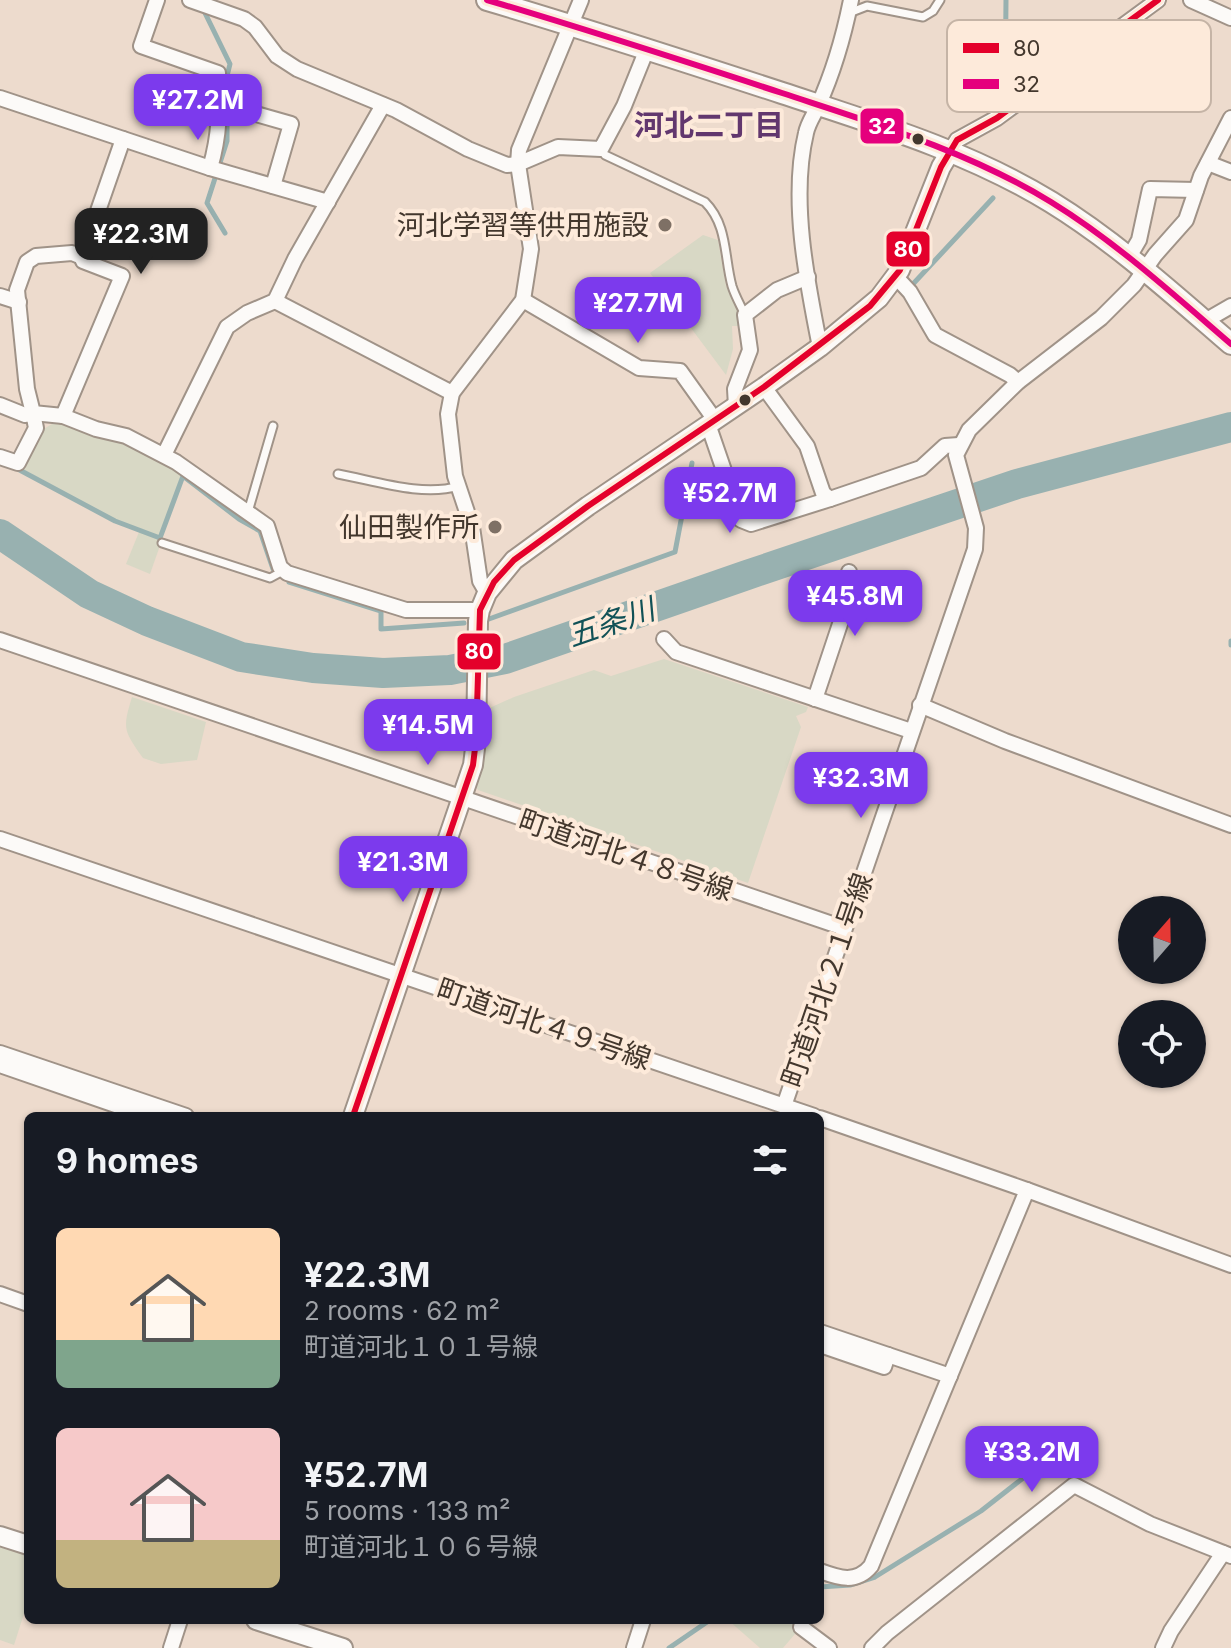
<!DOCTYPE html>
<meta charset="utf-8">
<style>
body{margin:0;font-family:Inter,"Noto Sans JP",sans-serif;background:#20242c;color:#f1f3f6;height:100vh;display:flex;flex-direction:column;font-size:30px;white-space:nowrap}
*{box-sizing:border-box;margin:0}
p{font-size:26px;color:#9ea1a6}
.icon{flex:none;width:44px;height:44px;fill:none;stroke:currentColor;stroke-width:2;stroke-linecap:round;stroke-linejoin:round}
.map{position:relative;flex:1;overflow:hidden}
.drawer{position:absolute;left:24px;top:1112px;width:800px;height:512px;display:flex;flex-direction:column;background:#171b24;border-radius:12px;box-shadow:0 2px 6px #0004}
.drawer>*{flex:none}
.needle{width:52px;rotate:20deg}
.fabs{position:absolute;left:1118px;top:896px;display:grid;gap:16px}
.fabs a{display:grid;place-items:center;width:88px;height:88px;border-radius:50%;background:#171b24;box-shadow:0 2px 6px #0004;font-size:40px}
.price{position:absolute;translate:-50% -68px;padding:0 18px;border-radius:16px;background:#7c3aed;color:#fff;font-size:26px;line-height:52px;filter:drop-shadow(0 2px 4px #0008)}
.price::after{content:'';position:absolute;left:50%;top:48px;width:24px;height:18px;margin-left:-12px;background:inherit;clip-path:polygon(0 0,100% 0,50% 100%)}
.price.active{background:#222;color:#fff}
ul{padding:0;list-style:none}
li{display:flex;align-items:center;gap:24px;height:200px;padding:0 32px}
li span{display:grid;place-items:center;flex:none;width:224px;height:160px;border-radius:12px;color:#555}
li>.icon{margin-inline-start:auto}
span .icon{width:96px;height:96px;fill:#fffc;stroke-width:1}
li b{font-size:34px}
h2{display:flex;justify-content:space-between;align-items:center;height:96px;padding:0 32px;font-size:34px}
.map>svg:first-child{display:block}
</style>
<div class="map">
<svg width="1231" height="1648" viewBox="0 0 1231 1648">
<rect width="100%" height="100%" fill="#eddbcd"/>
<g fill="#d8d8c5">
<path d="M703,235L718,240L726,286L743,321V326H732L733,349L726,375L650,273Z"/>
<path d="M57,421L122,439L182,473L159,536L115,520L21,468L42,430Z"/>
<path d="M139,532L162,540L150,574L126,564Z"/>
<path d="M664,659L808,707L806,712L796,716L801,727L748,883L478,790L475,784L485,710L514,697L594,670L611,676Z"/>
<path d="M132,697L206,722L197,760L161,764L143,758C124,731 122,729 132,697Z"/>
<path d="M0,1547L28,1556V1601L14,1645L0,1640Z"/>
<path d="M728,1620H807L783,1648H760Z"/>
</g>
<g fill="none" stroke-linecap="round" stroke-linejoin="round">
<g stroke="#98b1b0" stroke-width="5">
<path d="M205,13L230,64L227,76V141L207,203L225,233"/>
<path d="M1005,103L1006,0"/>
<path d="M913,284L993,198"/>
<path d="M14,467L115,521L160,538L183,476L239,519L260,531L273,569"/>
<path d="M289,582L381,611V629L464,623"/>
<path d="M489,619L675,552L692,463"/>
<path d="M1231,641V645"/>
<path d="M820,1587L850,1585L875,1577L981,1511L1055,1453L1084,1485"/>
<path d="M669,1648L710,1620"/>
</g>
<path stroke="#98b1b0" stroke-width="30" d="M0,534L89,594L147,621L241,657L313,668L383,673L450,670L505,659L747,575L1017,484L1231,427"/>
<g stroke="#a09388" stroke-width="11">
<g id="service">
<path d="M849,13L867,6L923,17L933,11L940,0"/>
<path d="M601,149L605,155L705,202C728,225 724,257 732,286C735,296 741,306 745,315"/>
<path d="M338,474C376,481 422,497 459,486"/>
<path d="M248,512L273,426"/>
<path d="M162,543L270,578L283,571"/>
</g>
</g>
<g stroke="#a09388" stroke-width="18">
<g id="minor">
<path d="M190,0L244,19L255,27L277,56L297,69L396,110L468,149L507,165L518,164L558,147L601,149L624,106L647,49"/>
<path d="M1191,0L1231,18"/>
<path d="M0,98L210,168C220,135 220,106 218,73L141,46L157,0"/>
<path d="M221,109L235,108L291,124L273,186"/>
<path d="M950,152L957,140L997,118L1158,0"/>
<path d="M1208,163L1231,172"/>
<path d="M210,168L328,202"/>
<path d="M82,257L72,253L36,256L27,262L17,290L27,389L33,413L63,416L96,429L126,436L176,462L267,526L280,567L287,573L406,610H480"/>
<path d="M1129,257L1139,240L1150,189L1196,190"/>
<path d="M896,277L910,292L935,335L1010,375L1018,382"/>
<path d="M0,296L19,302"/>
<path d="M523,300L639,368L680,371L715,420"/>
<path d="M275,301L452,393"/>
<path d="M1205,321L1231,306"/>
<path d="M820,347C807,282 790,199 806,133C808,123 814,115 818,106C833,73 844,35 851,0"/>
<path d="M764,387L807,446L823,493L830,499L921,468L945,446L959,445"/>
<path d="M0,405L25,415L33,413L36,428L18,463L0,457"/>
<path d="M736,406L735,389L750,350L745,315L777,290L808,277"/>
<path d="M63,416L122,276L83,261L82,257L123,139"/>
<path d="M708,424L741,520L751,524L830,499"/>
<path d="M164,455L227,327L247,313L275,301L295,259L383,105"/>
<path d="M487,593L480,581L472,527L455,476L448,414L452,393L523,300L531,249L518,164L519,150L581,0"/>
<path d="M664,639L676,652L911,731"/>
<path d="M0,640L844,928"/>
<path d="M815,699L851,591L849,572"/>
<path d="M920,705L1005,741L1231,825"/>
<path d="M0,839L814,1116"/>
<path d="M0,1053L186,1116"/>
<path d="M0,1065L147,1116"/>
<path d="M784,1106L975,549L976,528L956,455L969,430L1018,382L1101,318L1134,285L1155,255L1186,220L1201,176L1231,118"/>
<path d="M820,1118L1027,1190L871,1566C856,1584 839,1578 820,1571"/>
<path d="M1027,1190L1231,1265"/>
<path d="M0,1294L28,1304"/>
<path d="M820,1332L950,1376"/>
<path d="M820,1345L884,1367L888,1355"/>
<path d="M801,1627L829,1648"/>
<path d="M171,1648L180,1620"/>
<path d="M634,1648L643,1620"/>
<path d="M872,1648L887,1633L1074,1485L1150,1524L1231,1556"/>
<path d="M1163,1648L1171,1631L1223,1553"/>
</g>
</g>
<g stroke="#a09388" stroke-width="22">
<g id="tertiary">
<path d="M353,1116L473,765L476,740L478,621L480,610L487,593L514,560L588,506L764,387L820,347L879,298L900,270L941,167L950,152"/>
<path d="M0,1536L28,1545"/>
<path d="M256,1620L343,1648"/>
</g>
</g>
<g stroke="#a09388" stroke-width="24">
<path id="secondary" d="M487,0C586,29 684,61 782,93C873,123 968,151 1051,202C1116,242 1173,294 1231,344"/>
</g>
<use href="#service" stroke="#fcfaf8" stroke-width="7"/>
<use href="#minor" stroke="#fcfaf8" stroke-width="14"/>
<use href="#tertiary" stroke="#fcfaf8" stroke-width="18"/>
<use href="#secondary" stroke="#fcfaf8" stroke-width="20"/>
<g stroke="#fdeada" stroke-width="12">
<path id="bus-1" d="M353,1116L473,765L476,740L480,610L494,582L514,560L588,506L764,387L870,306L900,270L941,167L957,140L997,118L1158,0"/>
</g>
<g stroke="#fdeada" stroke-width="12">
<path id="bus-2" d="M487,0C586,29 684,61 782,93C873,123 968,151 1051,202C1116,242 1173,294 1231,344"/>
</g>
<use href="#bus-1" stroke="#e4002b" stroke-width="6"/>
<use href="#bus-2" stroke="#e5007d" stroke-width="6"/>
</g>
<g fill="#43372d" stroke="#fdeada" stroke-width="3">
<circle cx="918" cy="139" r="7"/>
<circle cx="745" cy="400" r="7"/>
</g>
<g fill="#7e7065" stroke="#fdeada" stroke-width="3">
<circle cx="665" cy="225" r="8"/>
<circle cx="495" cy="527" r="8"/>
</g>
<g text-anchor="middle" stroke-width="8" stroke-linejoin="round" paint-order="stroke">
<g font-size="28" fill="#43372d" stroke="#fdeada" text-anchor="end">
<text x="649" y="235">河北学習等供用施設</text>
<text x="479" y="537">仙田製作所</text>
</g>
<g font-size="28" fill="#43372d" stroke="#fdeada">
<text transform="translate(626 855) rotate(19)" y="10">町道河北４８号線</text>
<text transform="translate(827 980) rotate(-71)" y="10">町道河北２１号線</text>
<text transform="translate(544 1024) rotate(19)" y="10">町道河北４９号線</text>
</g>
<g font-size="30" font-weight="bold" fill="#62376e" stroke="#fdeada">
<text x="709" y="136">河北二丁目</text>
</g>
<g font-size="30" font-style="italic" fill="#125257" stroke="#fdeada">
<text transform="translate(611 623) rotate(-19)" y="10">五条川</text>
</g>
</g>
<rect x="947" y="20" width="264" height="92" rx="12" fill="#fdeada" stroke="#c5b4a6" stroke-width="2"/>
<rect x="963" y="43" width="36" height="10" fill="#e4002b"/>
<rect x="963" y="79" width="36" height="10" fill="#e5007d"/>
<g font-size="22" fill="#43372d">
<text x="1013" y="56">80</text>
<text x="1013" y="92">32</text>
</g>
<g stroke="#fdeada" stroke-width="3">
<rect x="859" y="107" width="46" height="38" rx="8" fill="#e5007d"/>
<rect x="885" y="230" width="46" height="38" rx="8" fill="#e4002b"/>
<rect x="456" y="632" width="46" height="39" rx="8" fill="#e4002b"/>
</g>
<g font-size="22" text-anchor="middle" font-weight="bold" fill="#fff">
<text x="882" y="134">32</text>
<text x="908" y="257">80</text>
<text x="479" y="659">80</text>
</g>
</svg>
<div class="fabs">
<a><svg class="needle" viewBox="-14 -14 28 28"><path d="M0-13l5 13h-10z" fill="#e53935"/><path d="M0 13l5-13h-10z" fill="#9ea1a6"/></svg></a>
<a><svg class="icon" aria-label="locate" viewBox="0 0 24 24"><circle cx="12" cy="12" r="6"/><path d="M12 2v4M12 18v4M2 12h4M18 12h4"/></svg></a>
</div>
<b class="price" style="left:198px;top:142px">¥27.2M</b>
<b class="price active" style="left:141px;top:276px">¥22.3M</b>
<b class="price" style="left:638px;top:345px">¥27.7M</b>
<b class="price" style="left:730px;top:535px">¥52.7M</b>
<b class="price" style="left:855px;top:638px">¥45.8M</b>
<b class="price" style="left:428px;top:767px">¥14.5M</b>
<b class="price" style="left:861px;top:820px">¥32.3M</b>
<b class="price" style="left:403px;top:904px">¥21.3M</b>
<b class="price" style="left:1032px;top:1494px">¥33.2M</b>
<section class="drawer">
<h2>9 homes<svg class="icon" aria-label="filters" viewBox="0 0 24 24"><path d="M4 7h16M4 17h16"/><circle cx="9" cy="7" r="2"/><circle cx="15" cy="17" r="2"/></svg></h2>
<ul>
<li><span style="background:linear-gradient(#ffd9b3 70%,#7fa58c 0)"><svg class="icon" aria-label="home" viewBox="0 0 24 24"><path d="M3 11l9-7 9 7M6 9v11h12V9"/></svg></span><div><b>¥22.3M</b><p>2 rooms · 62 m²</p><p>町道河北１０１号線</p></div></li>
<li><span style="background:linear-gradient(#f6c9c9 70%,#c2b280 0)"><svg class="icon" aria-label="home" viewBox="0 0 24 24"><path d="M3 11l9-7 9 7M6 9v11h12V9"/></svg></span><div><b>¥52.7M</b><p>5 rooms · 133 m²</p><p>町道河北１０６号線</p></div></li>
</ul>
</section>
</div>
